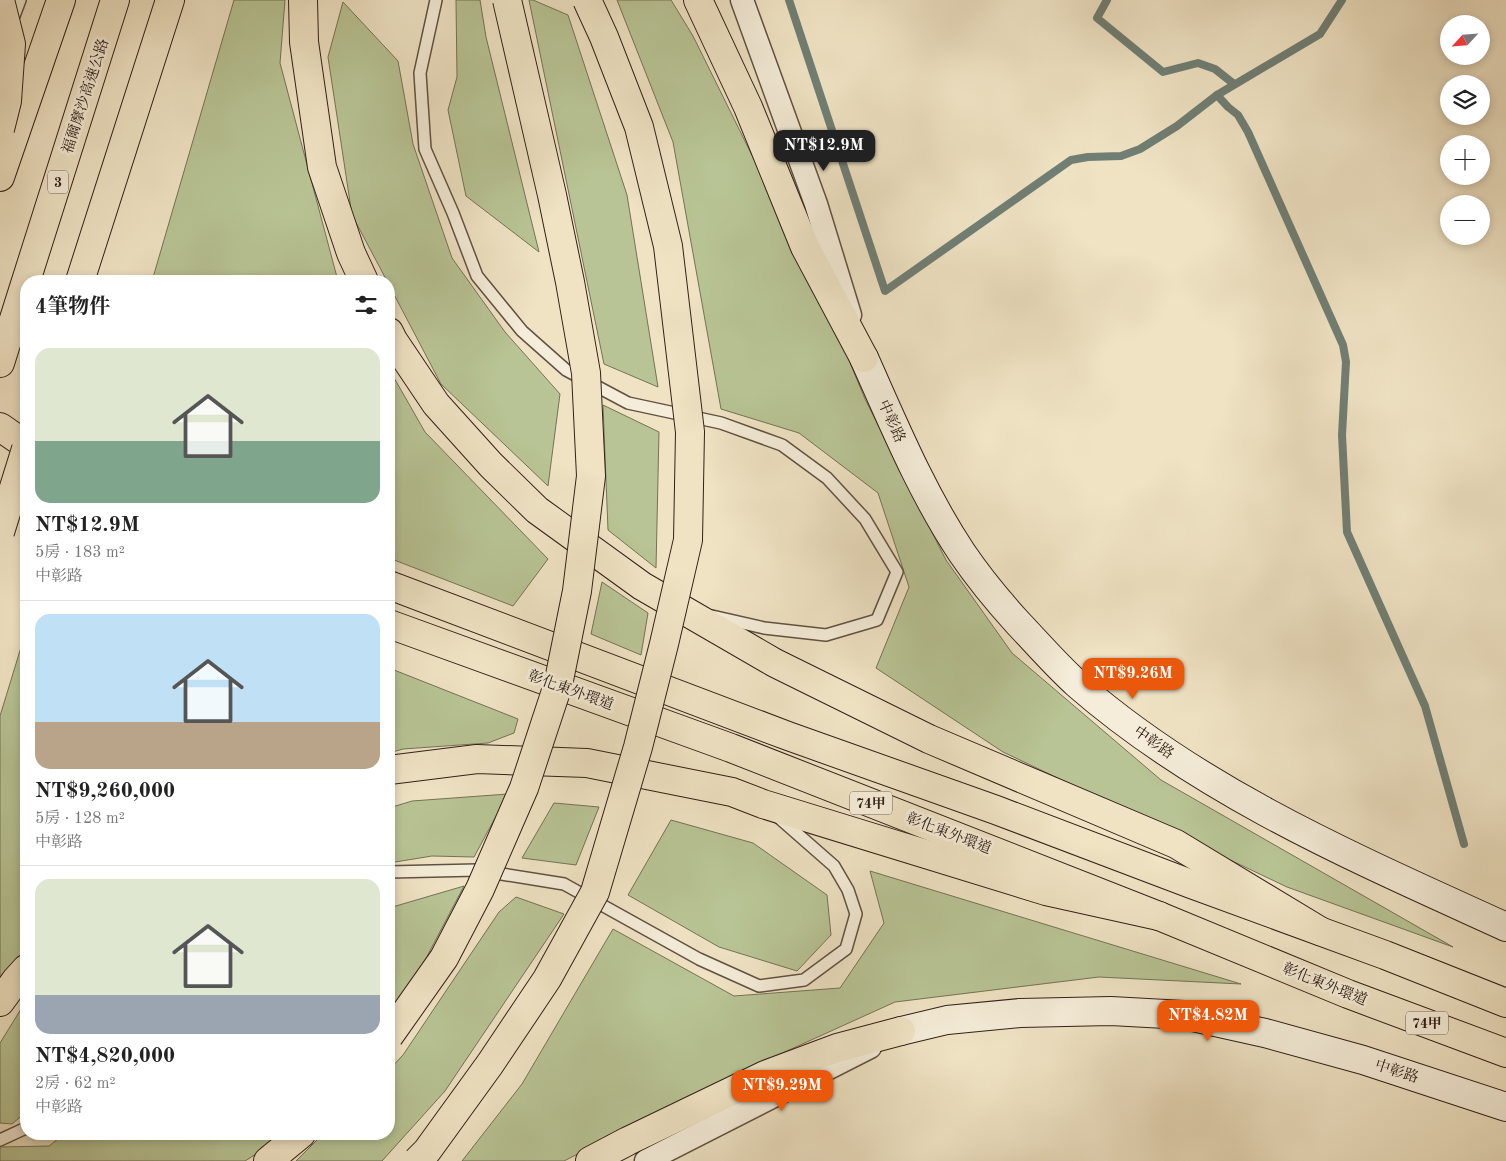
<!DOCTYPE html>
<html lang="zh-TW">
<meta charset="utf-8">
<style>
body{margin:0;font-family:"Old Standard TT","Noto Serif TC",serif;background:#f2f2f2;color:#222;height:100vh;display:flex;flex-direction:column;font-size:19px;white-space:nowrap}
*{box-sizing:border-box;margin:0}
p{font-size:16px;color:#767676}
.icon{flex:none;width:28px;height:28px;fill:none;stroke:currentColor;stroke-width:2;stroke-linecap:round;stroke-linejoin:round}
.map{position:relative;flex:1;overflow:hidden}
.panel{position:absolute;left:20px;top:275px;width:375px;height:865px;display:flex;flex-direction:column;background:#fff;border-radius:20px;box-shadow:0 2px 8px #0003}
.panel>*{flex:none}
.needle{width:32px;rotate:244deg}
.buttons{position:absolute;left:1440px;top:15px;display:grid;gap:10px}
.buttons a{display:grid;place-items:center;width:50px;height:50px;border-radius:50%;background:#fff;box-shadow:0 2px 8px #0003;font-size:25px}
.price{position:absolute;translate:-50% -42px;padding:0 11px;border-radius:10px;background:#ea580c;color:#fff;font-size:16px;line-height:32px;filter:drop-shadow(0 1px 2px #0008)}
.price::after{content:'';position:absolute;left:50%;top:30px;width:15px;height:11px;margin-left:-8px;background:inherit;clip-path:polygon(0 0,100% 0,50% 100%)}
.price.current{background:#222;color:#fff}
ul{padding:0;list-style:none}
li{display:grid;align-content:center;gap:10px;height:265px;padding:0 15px}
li+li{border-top:1px solid #e0e0e0}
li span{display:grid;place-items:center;height:155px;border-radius:15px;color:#555}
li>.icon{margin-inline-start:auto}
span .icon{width:90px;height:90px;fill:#fffc;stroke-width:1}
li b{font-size:21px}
h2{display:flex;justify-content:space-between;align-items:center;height:60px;padding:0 15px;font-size:21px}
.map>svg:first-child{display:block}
</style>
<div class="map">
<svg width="1506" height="1161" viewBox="0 0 1506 1161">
<rect width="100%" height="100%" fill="#efe3c4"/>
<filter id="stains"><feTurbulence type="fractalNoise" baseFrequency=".004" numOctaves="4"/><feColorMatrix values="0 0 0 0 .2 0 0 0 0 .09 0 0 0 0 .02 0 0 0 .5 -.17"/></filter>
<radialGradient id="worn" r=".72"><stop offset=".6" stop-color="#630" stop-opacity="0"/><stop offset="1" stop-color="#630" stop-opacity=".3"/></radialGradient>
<g fill="#b8c495" stroke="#757256">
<path d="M234,0H285L280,63L338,281H152Z"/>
<path d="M456,0H480L486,37L539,252L466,196L448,110L457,77Z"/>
<path d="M529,0H533L568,15L627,195L658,387L604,364Z"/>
<path d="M617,0H671L693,36L826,305L865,399L946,560L1012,653L1161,780L1453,947L1287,887L1003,752L876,668L909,587L878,493L799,433L721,409L673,142Z"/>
<path d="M343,2L398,61L413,144L452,258L505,332L560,394L548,486L441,384L389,285V281H387L352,215L328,57Z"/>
<path d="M389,369L425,432L548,559L513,606L389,558Z"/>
<path d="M603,405L659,432L656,568L608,530Z"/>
<path d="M602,582L648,613L641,655L591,634Z"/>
<path d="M26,631V949L0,978V716Z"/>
<path d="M389,668L518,719L514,733L488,743L403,749L389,753Z"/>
<path d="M508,794L474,857L432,856L389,863V808L412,801Z"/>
<path d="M554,803L599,807L576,865L522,858Z"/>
<path d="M671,820L753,843L827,895L831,935L797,971L719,947L628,895Z"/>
<path d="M870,871L1241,984L1099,977L895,1002L712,1085L564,1161H462L522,1084L613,929L734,996L840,988L884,923Z"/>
<path d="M464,886L413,983L389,1010V908Z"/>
<path d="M516,897L564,914L445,1091L382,1161H296L323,1134H389V1070L403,1055L499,912Z"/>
<path d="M26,1001V1112L12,1124L0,1123V1043Z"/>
<path d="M64,1134H281L272,1144L245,1161H0V1147L49,1146Z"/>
</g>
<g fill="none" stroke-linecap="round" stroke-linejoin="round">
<g stroke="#707f74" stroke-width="8">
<path d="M789,0L885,291L1071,160L1088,157L1121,156L1140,149L1177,126L1217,95L1320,34L1342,0"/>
<path d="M1107,0L1097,18L1163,72L1198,63L1215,69L1234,84"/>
<path d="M1217,95L1228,107L1238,115L1248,132L1343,345L1346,362L1342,435L1347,532L1425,706L1464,844"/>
</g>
<g stroke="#615143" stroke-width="14">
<g id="lane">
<path d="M436,0L420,73L425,149L453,213L477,276L522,331L566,370L628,403L721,423L782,445L827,478L865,519L897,572L877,620L826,635L764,628L712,616"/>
<path d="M11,24L20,0"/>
<path d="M389,872L477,870L564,884L699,959L759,986L804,980L846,949L856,914L848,890L834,866L777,816"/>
<path d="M0,1140L26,1128"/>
</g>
</g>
<g stroke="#615143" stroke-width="25">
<g id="street">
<path d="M742,0L816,204L850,315"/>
<path d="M646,1161L870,1047"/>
</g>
</g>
<g stroke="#322018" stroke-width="30">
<g id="secondary">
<path d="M864,358C894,425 922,493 962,553C979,578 998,601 1018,623C1037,643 1056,665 1077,684C1202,793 1357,859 1506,927"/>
<path d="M901,1031L947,1020L1020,1013L1111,1011L1184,1015L1265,1033L1363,1060L1506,1107"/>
</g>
</g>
<g stroke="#322018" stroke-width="30">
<g id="primary">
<path d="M389,585L788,736L996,810L1191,884L1385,955L1506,1003"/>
<path d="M389,624L731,748L1159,916L1348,994L1506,1053"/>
</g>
</g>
<g stroke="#322018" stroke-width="30">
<g id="highway">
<path d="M303,0L304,42L322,167L351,253L364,281"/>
<path d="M698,0L748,107L805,247L864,358"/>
<path d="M0,177L61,0"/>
<path d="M80,281L170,0"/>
<path d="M389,332L393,340L436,404L491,465L537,510L642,586L775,663L929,739L1176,844L1320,931"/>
<path d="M0,363L115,0"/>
<path d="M0,427L26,445"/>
<path d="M389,770L477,759L587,763L732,792L763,804L1046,891L1159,916"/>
<path d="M0,1002L16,980L26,969"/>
<path d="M268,1161L301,1134"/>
<path d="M590,1161L628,1141L765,1075L837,1048L901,1031"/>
</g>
</g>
<use href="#lane" stroke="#f5edd9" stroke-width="11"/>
<use href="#street" stroke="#f5edd9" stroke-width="22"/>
<use href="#secondary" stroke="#f5edd9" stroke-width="28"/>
<use href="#primary" stroke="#efe3c4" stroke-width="28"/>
<use href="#highway" stroke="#efe3c4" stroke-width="28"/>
<g stroke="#322018" stroke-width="30" stroke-linecap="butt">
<g id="highway-bridge">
<path d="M0,129L7,101L11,44L0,0"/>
<path d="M0,532L26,449"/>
<path d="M389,1036L444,958L480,889L524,788L558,685L577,591L591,476L586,373L570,282L552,195L507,0"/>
<path d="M417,1161L427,1151L490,1064L547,979L595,892L638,747L664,644L688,540L690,432L668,246L639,127L604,37L587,0"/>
</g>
</g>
<use href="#highway-bridge" stroke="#efe3c4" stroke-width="28"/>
</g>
<g text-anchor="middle" stroke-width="5" stroke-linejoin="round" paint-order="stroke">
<g fill="#f5edd9" stroke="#6c5e52" stroke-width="1">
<rect x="48" y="170.5" width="20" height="23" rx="4"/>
<rect x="850" y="791.5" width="42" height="23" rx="4"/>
<rect x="1406" y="1011.5" width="42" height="23" rx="4"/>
</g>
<g font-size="14" font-weight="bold" fill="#322018">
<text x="58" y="187">3</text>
<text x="871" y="808">74甲</text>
<text x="1427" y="1028">74甲</text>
</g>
<g font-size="15" fill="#322018" stroke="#f5edd9">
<text transform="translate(85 96) rotate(-72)" y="5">福爾摩沙高速公路</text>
<text transform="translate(892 421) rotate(66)" y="5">中彰路</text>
<text transform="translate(571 690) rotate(20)" y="5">彰化東外環道</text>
<text transform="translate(1154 742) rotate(35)" y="5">中彰路</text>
<text transform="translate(949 833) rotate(21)" y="5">彰化東外環道</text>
<text transform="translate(1325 984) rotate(22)" y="5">彰化東外環道</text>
<text transform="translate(1397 1071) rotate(18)" y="5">中彰路</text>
</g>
</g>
<rect width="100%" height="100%" filter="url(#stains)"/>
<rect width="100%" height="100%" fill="url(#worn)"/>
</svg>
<div class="buttons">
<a><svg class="needle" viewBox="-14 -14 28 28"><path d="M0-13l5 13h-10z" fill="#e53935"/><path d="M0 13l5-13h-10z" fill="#767676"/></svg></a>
<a><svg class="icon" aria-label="layers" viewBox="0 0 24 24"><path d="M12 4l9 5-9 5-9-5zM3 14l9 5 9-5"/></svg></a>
<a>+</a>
<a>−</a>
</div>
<b class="price current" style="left:824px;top:172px">NT$12.9M</b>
<b class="price" style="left:1133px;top:700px">NT$9.26M</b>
<b class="price" style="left:1208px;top:1042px">NT$4.82M</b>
<b class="price" style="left:782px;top:1112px">NT$9.29M</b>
<section class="panel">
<h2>4筆物件<svg class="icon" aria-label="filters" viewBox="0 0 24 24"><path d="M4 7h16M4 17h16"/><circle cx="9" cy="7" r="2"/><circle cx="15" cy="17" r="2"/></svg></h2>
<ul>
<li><span style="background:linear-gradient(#dfe7d0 60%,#7fa58c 0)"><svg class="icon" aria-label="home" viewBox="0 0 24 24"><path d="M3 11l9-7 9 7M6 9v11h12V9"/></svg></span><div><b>NT$12.9M</b><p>5房 · 183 m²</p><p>中彰路</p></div></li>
<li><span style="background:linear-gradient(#bfe0f5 70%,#b9a48a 0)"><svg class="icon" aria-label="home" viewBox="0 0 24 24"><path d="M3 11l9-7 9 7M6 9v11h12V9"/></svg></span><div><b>NT$9,260,000</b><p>5房 · 128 m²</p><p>中彰路</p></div></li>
<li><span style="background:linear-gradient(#dfe7d0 75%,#9aa5b1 0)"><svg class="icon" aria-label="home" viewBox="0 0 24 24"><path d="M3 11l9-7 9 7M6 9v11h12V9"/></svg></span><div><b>NT$4,820,000</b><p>2房 · 62 m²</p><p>中彰路</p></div></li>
</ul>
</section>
</div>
